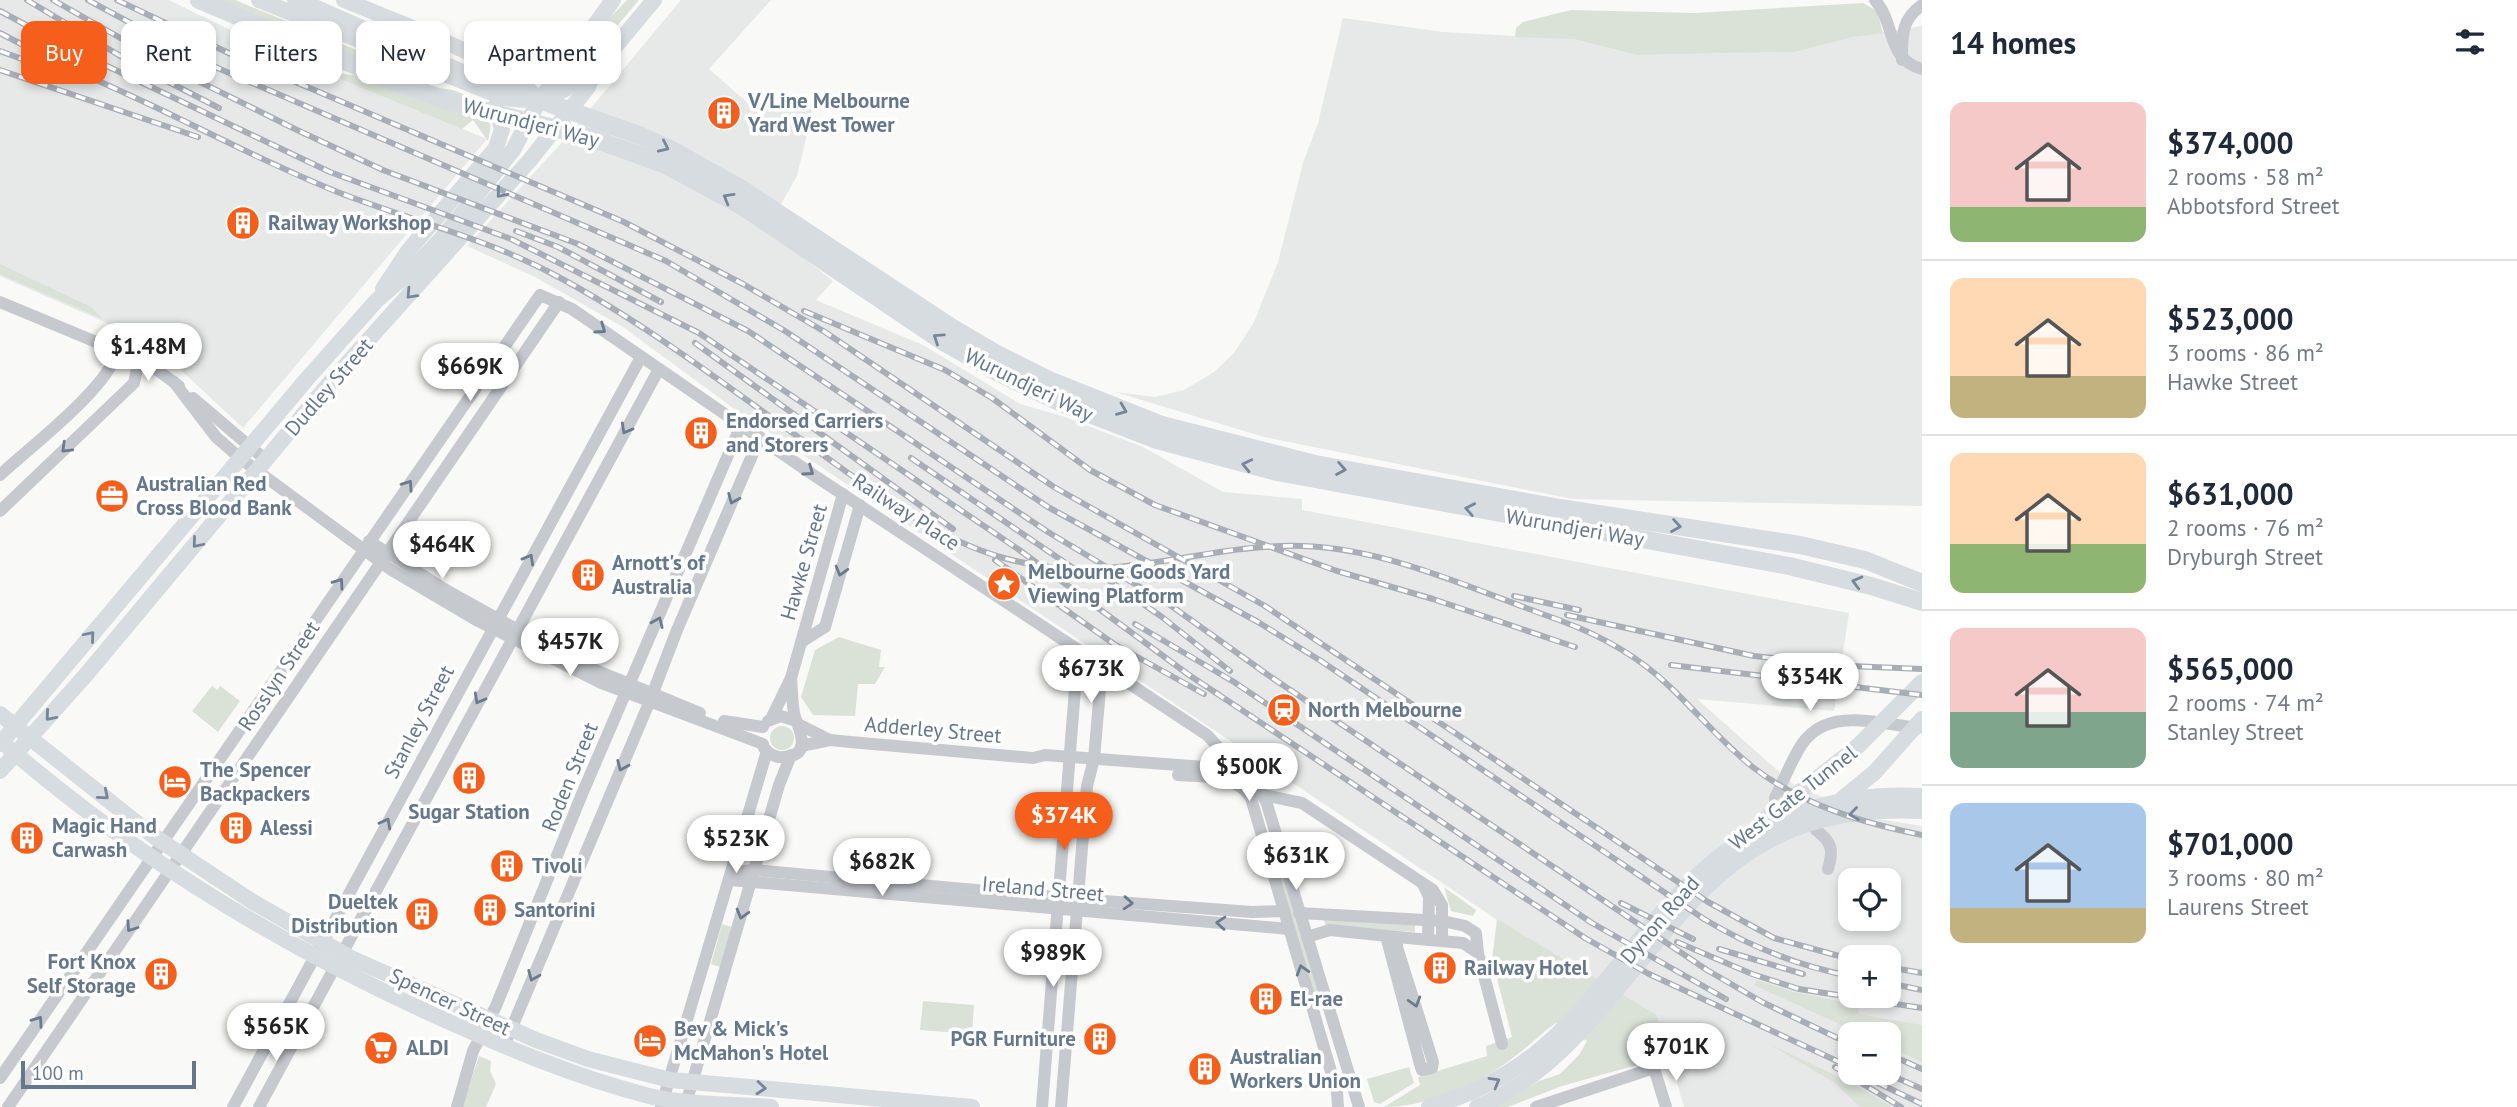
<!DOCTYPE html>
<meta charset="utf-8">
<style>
body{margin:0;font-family:"PT Sans",sans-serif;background:#f6f6f7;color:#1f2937;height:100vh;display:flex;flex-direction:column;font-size:26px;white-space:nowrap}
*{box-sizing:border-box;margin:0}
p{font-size:23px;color:#747a83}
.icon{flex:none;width:38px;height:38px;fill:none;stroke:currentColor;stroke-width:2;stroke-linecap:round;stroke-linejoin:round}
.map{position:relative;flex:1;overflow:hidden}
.drawer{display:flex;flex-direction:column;background:#fff;width:595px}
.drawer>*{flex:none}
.guide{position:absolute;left:21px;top:21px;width:665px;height:63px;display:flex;gap:14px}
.controls{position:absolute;left:1838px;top:868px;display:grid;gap:14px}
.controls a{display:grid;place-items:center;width:63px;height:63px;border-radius:14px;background:#fff;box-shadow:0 4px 10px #0003;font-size:35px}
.scale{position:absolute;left:21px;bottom:18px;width:175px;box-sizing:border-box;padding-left:7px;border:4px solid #65778b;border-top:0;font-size:19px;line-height:24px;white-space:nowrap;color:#65778b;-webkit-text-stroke:5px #fff;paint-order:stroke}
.price{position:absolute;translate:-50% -60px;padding:0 16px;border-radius:24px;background:#fff;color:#222;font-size:23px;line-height:46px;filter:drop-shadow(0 2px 4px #0008)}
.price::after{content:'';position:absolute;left:50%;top:42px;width:21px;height:16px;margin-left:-10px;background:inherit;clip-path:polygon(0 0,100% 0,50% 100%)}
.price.on{background:#f65f1b;color:#fff}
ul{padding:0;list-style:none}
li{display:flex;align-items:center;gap:21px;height:175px;padding:0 28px}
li+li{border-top:2px solid #e0e1e3}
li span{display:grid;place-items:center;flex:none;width:196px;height:140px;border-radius:14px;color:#555}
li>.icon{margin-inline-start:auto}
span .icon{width:84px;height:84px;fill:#fffc;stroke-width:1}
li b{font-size:30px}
h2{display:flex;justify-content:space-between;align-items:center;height:84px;padding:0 28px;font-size:30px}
.chip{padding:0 24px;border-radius:14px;background:#fff;box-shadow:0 4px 10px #0003;font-size:24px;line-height:63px}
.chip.on{background:#f65f1b;color:#fff}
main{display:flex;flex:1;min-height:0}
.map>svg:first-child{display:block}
</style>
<main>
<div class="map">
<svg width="1922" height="1107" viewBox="0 0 1922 1107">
<rect width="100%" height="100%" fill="#f9f9f7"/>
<g fill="#e7e8e8" fill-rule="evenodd">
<path d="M0,0H169L265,47L487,139L243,428L152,343L0,276Z"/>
<path d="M681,0H771L709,69L758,112L815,101L797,176L767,229L833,281L816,300L923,345L1020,404L1062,416L1143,447L1223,492L1302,499V510L1849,613L1834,711L1697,699L1794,785L1872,818L1922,826V1107H1684L1657,1015L1499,921L733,408L623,327L535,277L467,246L566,138ZM1850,880H1888V919H1850ZM1850,957H1888V996H1850ZM1850,1034H1888V1073H1850Z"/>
<path d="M1343,18L1443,32L1573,39L1637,55L1796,52L1853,37L1922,26V506L1572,499L1264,437L1115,392L1155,397L1184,390L1214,372L1234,353L1254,322L1278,262L1303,163L1318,123Z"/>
</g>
<g fill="#dae2d7">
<path d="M202,0H235L427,79L307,60L272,43Z"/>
<path d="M627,0H639L578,72L566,77L593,35Z"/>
<path d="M1863,3L1877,11L1883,33L1853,37L1796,52L1637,55L1573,39L1515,37L1516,28L1523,22L1571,10L1696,13Z"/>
<path d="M319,70L453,90C480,100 497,108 488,141L473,120L462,129Z"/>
<path d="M0,264L91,307L103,319L0,274Z"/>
<path d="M839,637L881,650L879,667H885L875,684H858L855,716L813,715L801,697L815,650Z"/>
<path d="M212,686L217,690L220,686L240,701L218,732L192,711Z"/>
<circle cx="782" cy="738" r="12"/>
<path d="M1284,873L1321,1003L1315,1004L1279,874Z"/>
<path d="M1444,887L1476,910L1473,916L1451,911Z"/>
<path d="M1497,919L1657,1015L1669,1056L1562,1086L1508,1107H1494L1539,1081L1560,1074L1579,1055L1587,1041L1556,1023C1541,1033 1528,1047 1514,1057C1480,1084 1428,1107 1384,1107L1420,1085L1418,1077L1487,1056L1486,1046L1512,1037L1492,959Z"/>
<path d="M1324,920L1415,923V932L1326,926Z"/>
<path d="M722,924L732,927L720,967L711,964Z"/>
<path d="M1757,980L1793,992L1859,1005L1858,1014L1922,1025V1062L1888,1046V1034H1861L1754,985Z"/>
<path d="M923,1001L974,1005L972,1034L920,1030Z"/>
<path d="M1769,1044L1845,1080L1893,1107H1860L1835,1083Z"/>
<path d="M479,1056L491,1061L490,1071L496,1084L486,1107H462Z"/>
<path d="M1409,1067L1414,1083L1380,1104L1374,1102L1367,1079Z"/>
</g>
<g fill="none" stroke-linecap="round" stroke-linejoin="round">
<g stroke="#c6cacf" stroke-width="12">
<path d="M1875,0C1896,24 1886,59 1922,69"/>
<path d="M1902,60C1902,36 1901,20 1922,5"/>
<path d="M0,302L149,364L179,386"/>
<path d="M174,382L216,437L240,458L390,569L478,621L601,683L763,744"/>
<path d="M193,398L266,460"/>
<path d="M0,475C30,447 108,388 117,352"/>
<path d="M0,511L134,383L139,360"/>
<path d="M369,541L446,590L565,656"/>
<path d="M803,641L825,627L860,505"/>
<path d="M581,664L700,713"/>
<path d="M771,719L791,678L843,494"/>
<path d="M724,721L763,727"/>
<path d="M768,721L781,716L796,721"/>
<path d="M798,724L830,740L850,742L1033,758L1045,755L1231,769L1251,779L1266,801L1359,1107"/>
<path d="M801,746L830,740"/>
<path d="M764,748C769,754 775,758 784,757C815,755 797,727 794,713C792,701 792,690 791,678"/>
<path d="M1178,775C1204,777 1236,774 1251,798L1337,1092L1338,1107"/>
<path d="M1263,795L1302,803L1433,890L1442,905V941"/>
<path d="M1776,806L1775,798C1784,780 1791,761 1802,744C1828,706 1880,724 1918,728"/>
<path d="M1816,830C1832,842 1834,850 1828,869"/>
<path d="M732,872L754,870L1077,899L1252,912L1284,911"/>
<path d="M730,880L1289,929"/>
<path d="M1423,884L1429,897L1428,940"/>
<path d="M1299,913L1443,921L1465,926L1476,933L1478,953L1502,1044"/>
<path d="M1386,936L1420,1064L1422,1070L1432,1068L1433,1062L1397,947V937"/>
<path d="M1307,937L1330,930L1397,937L1463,943L1478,953"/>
<path d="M504,1046L649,703L677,630L760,437"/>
<path d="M0,1078L540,295L572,309L812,474L1207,735L1221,750V779"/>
<path d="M8,1107L559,302"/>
<path d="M233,1107L641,357"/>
<path d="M259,1107L659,369"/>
<path d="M457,1107L473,1051L496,1006L582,794L741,425"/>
<path d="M661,1107L767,751"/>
<path d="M685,1107L779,785L791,755"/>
<path d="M1042,1107L1078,651"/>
<path d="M1061,1107L1087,786L1094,759L1102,666"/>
<path d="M1536,1107L1654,1068L1666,1107"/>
</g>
<g stroke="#d6dce0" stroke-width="16">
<path d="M259,0L505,98C542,105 565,91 595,71"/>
<path d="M344,0C391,20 514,63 540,102"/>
<path d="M484,59H531L577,45"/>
<path d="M383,289L408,251L496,148L502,129L495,106"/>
<path d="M0,714L152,835L253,902L351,958L536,1040L588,1059L670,1080L972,1107"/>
<path d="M0,744L306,380L377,300L410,272L442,238L513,150L539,101L613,0"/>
<path d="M10,749C138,859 282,946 436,1016C505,1047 575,1077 649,1096C688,1105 731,1104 771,1107"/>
<path d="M0,771L85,676L334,378L530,160L588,87L595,71L654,0"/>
<path d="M1842,799L1875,772L1922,719"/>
<path d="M1763,821L1858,746L1922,682"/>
<path d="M1429,1107C1571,1067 1602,966 1698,875C1759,817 1838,791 1922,796"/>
<path d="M1477,1107C1530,1085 1567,1048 1604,1005C1702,888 1752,804 1922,811"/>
</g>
<g stroke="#d6dce0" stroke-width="18">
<path d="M199,0L399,84L458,104L589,137L666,165L742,206L945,343L997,372L1059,402L1157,440L1277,472L1789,566L1871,586L1922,602"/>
<path d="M296,0L460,72L639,135L674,151L740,188L951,327L997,354L1049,380L1162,425L1315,464L1560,508L1800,545L1865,560L1922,583"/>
</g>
<g stroke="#a8aeb5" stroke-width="6">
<g id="rail">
<path d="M27,0L132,63L219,108"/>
<path d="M53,0L184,74L297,130L383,170L578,244L748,331L1048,532L1170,605L1268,675L1707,970L1762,1002L1850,1044"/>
<path d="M88,0L199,60L666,261L785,331L1048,507L1258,622L1321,661L1704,919C1749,946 1798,966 1850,976"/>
<path d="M117,0L237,57L624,222L743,284L825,332L1054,487L1265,606L1708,902L1774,938L1850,959"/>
<path d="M0,11L67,47L330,172L511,239L699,333L1018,549L1189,675L1585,938L1649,974L1850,1067"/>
<path d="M0,33C50,60 104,83 155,107C216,136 277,168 340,193C410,220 484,238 551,273C646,323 732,390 819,452C876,493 936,539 1004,558C1113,589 1197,543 1302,546C1388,548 1479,592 1559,620C1600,635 1638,656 1669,686C1698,713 1723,744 1754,768C1802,805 1863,823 1922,835"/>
<path d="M0,51L69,76"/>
<path d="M0,70L198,137"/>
<path d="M516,231L558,247L661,302"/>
<path d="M804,311L945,370L992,398L1090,470L1155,505L1337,571L1433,599L1575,647"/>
<path d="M695,343L953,529"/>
<path d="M911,458L1076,570"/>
<path d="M995,560L1114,644L1204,694"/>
<path d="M1098,573L1162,617L1230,671"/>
<path d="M1514,596L1579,610"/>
<path d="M1567,615L1754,656L1850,666L1922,669"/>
<path d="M1135,624L1234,682L1592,923L1726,999"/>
<path d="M1671,665L1922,695"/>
<path d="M1621,903L1693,939"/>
<path d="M1677,942L1752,974L1799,989L1922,1008"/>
<path d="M1719,949L1803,974"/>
<path d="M1888,967L1922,973"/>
<path d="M1888,983L1922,990"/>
<path d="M1888,1054L1922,1069"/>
<path d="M1835,1067L1901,1107"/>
<path d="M1886,1073L1922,1089"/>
<path d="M1878,1083L1922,1104"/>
</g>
</g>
<use href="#rail" stroke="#fff" stroke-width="3.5" stroke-dasharray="10" stroke-linecap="butt"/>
</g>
<defs><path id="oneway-chevron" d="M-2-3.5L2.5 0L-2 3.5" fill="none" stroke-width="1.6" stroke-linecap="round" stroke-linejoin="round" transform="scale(1.75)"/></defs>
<g stroke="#768698">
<use href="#oneway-chevron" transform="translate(664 147) rotate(25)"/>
<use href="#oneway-chevron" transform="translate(501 193) rotate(131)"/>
<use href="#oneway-chevron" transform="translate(728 198) rotate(-150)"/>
<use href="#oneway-chevron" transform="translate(411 294) rotate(133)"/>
<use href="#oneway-chevron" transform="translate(938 338) rotate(-146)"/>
<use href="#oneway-chevron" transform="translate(1122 410) rotate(22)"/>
<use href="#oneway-chevron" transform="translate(1247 465) rotate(-167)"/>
<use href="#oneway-chevron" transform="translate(1341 469) rotate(10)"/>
<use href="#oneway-chevron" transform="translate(1470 509) rotate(-169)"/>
<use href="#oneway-chevron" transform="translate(1676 526) rotate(9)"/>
<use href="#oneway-chevron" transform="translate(197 543) rotate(130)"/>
<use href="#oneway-chevron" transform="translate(1857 582) rotate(-165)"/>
<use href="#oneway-chevron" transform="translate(90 636) rotate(-50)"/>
<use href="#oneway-chevron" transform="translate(50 716) rotate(131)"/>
<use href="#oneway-chevron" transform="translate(104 795) rotate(40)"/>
<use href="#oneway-chevron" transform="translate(1854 814) rotate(172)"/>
<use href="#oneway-chevron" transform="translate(1495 1082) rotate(-30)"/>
<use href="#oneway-chevron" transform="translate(761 1088) rotate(5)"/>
</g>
<g stroke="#6a7b8e">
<use href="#oneway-chevron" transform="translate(601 329) rotate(35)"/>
<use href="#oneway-chevron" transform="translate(626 429) rotate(119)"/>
<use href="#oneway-chevron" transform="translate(66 448) rotate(136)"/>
<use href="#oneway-chevron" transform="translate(809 471) rotate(35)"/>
<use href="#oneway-chevron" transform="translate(408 485) rotate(-55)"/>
<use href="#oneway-chevron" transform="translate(733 499) rotate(113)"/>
<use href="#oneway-chevron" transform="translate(529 559) rotate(-61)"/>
<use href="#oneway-chevron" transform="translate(841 571) rotate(106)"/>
<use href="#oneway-chevron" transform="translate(339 583) rotate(-55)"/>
<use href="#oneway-chevron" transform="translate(658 622) rotate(-66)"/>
<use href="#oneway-chevron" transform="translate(479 699) rotate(119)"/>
<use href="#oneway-chevron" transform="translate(622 766) rotate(113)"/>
<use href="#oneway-chevron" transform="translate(386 823) rotate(-62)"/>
<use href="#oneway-chevron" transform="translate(1128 903) rotate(4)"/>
<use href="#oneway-chevron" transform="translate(742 914) rotate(106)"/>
<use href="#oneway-chevron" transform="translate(1221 923) rotate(-176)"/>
<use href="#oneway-chevron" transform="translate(131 927) rotate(124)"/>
<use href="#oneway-chevron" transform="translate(1302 970) rotate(-107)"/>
<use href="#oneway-chevron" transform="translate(533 976) rotate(113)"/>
<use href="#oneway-chevron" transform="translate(1415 1002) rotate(73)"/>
<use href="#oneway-chevron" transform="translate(38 1021) rotate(-55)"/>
</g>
<defs>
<g id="building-disc" transform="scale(1.75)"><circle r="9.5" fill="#f65f1b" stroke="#fff"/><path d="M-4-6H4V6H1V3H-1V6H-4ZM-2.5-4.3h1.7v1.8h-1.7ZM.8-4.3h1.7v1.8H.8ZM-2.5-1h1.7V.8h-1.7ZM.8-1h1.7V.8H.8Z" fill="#fff"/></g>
<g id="office-disc" transform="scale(1.75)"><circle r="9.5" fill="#f65f1b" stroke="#fff"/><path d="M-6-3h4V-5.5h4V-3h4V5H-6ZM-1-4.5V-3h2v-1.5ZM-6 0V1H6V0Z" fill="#fff"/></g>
<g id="sight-disc" transform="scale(1.75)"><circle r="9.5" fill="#f65f1b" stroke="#fff"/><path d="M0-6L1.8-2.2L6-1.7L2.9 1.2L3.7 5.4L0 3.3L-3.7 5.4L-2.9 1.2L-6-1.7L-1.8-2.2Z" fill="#fff"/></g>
<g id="station-disc" transform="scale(1.75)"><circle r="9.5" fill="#f65f1b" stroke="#fff"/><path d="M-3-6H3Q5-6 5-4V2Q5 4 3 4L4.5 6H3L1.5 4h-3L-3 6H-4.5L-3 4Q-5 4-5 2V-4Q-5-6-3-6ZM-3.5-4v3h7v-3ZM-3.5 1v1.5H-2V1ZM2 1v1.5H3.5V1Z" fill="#fff"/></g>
<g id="hotel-disc" transform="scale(1.75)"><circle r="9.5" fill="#f65f1b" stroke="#fff"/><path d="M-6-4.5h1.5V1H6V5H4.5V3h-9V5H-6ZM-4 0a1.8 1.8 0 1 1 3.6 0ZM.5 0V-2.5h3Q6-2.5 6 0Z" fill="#fff"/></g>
<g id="supermarket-disc" transform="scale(1.75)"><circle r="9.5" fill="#f65f1b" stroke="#fff"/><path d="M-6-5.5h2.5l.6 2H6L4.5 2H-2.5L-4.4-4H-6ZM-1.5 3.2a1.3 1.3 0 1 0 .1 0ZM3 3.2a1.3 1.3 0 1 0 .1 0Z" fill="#fff"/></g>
</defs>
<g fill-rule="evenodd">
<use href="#building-disc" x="724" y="113"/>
<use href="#building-disc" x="243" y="223"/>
<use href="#building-disc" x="701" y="433"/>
<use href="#office-disc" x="112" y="496"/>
<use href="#building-disc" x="588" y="575"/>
<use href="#sight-disc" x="1004" y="584"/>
<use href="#station-disc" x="1284" y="710"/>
<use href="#building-disc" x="469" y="778"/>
<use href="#hotel-disc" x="175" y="782"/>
<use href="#building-disc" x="236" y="828"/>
<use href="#building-disc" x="27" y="838"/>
<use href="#building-disc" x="507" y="866"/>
<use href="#building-disc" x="490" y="910"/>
<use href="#building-disc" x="422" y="914"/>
<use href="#building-disc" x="1440" y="968"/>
<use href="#building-disc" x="161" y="974"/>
<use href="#building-disc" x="1266" y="999"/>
<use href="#building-disc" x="1100" y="1039"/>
<use href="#hotel-disc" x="650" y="1041"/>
<use href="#supermarket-disc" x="381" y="1048"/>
<use href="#building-disc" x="1205" y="1069"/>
</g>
<g text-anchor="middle" stroke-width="7" stroke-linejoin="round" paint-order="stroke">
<g font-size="21" font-weight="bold" fill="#65778b" stroke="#fff" text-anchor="start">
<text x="748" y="108">V/Line Melbourne<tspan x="748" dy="24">Yard West Tower</tspan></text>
<text x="268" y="230">Railway Workshop</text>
<text x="726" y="428">Endorsed Carriers<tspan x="726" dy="24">and Storers</tspan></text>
<text x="136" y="491">Australian Red<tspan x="136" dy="24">Cross Blood Bank</tspan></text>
<text x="612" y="570">Arnott's of<tspan x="612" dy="24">Australia</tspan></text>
<text x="1028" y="579">Melbourne Goods Yard<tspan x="1028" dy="24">Viewing Platform</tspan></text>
<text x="1308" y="717">North Melbourne</text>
<text x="200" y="777">The Spencer<tspan x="200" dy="24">Backpackers</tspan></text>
<text x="469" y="819" text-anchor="middle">Sugar Station</text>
<text x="52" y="833">Magic Hand<tspan x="52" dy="24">Carwash</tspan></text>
<text x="260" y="835">Alessi</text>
<text x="532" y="873">Tivoli</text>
<text x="398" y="909" text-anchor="end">Dueltek<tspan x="398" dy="24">Distribution</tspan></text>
<text x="514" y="917">Santorini</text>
<text x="136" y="969" text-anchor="end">Fort Knox<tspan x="136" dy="24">Self Storage</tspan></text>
<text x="1464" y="975">Railway Hotel</text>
<text x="1290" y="1006">El-rae</text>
<text x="674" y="1036">Bev &amp; Mick's<tspan x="674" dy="24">McMahon's Hotel</tspan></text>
<text x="1076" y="1046" text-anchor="end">PGR Furniture</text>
<text x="406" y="1055">ALDI</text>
<text x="1230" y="1064">Australian<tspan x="1230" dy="24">Workers Union</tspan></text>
</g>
<g font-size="21" fill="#65778b" stroke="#fff">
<text transform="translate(531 123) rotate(15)" y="7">Wurundjeri Way</text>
<text transform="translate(1029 385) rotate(26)" y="7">Wurundjeri Way</text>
<text transform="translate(329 387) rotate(-49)" y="7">Dudley Street</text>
<text transform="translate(906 512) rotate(33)" y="7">Railway Place</text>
<text transform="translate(1575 528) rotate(10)" y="7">Wurundjeri Way</text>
<text transform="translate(804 562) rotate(-74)" y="7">Hawke Street</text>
<text transform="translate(279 676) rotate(-56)" y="7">Rosslyn Street</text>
<text transform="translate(419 722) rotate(-62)" y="7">Stanley Street</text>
<text transform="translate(933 730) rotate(5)" y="7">Adderley Street</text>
<text transform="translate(570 777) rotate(-68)" y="7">Roden Street</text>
<text transform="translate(1793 798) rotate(-38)" y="7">West Gate Tunnel</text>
<text transform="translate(1043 889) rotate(5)" y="7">Ireland Street</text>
<text transform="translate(1660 920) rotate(-49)" y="7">Dynon Road</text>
<text transform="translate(450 1002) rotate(25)" y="7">Spencer Street</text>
</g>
</g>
</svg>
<div class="controls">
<a><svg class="icon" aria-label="locate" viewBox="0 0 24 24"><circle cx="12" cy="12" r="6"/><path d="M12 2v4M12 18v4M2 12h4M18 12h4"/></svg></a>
<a>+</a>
<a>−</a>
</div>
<div class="scale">100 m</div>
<b class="price" style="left:148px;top:383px">$1.48M</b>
<b class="price" style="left:470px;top:403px">$669K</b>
<b class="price" style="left:442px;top:581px">$464K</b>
<b class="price" style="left:570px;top:678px">$457K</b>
<b class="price" style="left:1091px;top:705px">$673K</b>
<b class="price" style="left:1810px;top:713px">$354K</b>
<b class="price" style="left:1249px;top:803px">$500K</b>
<b class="price on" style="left:1064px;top:852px">$374K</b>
<b class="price" style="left:736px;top:875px">$523K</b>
<b class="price" style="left:1296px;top:892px">$631K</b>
<b class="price" style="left:882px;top:898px">$682K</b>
<b class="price" style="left:1053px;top:989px">$989K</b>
<b class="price" style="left:276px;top:1063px">$565K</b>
<b class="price" style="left:1676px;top:1083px">$701K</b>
<div class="guide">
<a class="chip on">Buy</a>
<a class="chip">Rent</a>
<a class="chip">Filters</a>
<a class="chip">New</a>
<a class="chip">Apartment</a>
</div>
</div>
<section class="drawer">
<h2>14 homes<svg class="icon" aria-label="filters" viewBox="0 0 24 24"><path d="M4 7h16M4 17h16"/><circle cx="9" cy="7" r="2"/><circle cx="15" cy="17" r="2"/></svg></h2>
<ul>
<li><span style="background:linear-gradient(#f6c9c9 75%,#8fb573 0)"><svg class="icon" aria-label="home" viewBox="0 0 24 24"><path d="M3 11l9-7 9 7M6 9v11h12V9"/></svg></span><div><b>$374,000</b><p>2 rooms · 58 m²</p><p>Abbotsford Street</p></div></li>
<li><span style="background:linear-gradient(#ffd9b3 70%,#c2b280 0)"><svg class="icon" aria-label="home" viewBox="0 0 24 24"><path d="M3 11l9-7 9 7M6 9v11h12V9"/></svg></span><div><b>$523,000</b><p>3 rooms · 86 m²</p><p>Hawke Street</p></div></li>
<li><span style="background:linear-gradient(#ffd9b3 65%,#8fb573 0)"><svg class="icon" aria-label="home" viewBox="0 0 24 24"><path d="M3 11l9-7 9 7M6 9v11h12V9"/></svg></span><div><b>$631,000</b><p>2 rooms · 76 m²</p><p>Dryburgh Street</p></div></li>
<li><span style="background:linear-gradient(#f6c9c9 60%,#7fa58c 0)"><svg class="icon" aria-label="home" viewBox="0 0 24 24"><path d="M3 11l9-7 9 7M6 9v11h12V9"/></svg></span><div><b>$565,000</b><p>2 rooms · 74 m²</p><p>Stanley Street</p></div></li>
<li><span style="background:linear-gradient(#a9c7e8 75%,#c2b280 0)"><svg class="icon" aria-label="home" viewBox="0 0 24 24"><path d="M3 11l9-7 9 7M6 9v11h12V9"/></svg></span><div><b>$701,000</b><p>3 rooms · 80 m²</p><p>Laurens Street</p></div></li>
</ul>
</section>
</main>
